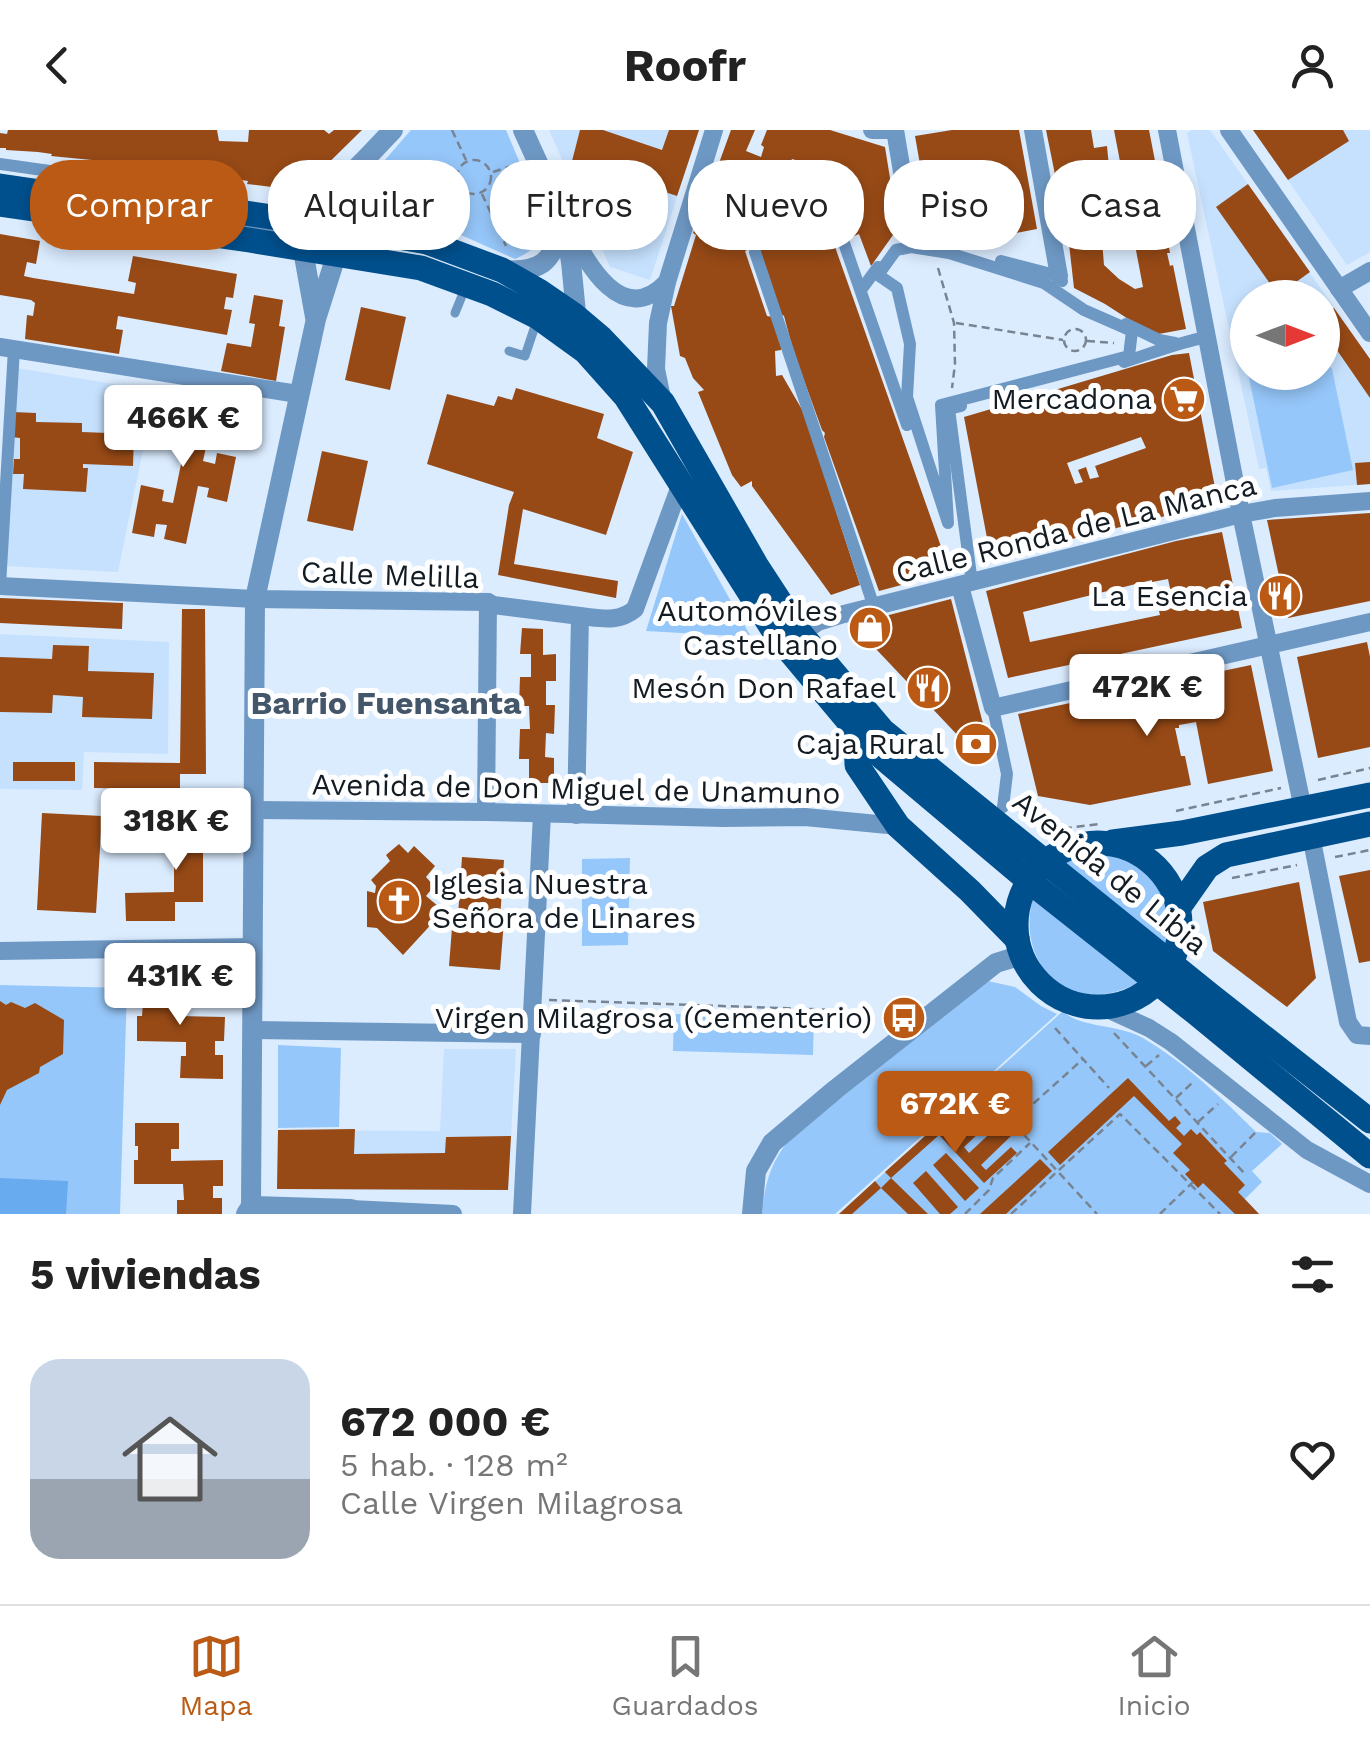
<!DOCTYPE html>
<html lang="es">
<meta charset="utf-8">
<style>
body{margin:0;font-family:"Work Sans",sans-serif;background:#f2f2f2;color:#222;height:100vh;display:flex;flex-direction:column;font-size:38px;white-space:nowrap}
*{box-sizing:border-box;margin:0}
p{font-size:32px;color:#767676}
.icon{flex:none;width:55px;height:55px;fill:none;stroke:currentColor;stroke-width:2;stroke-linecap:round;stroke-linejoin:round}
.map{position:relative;height:1084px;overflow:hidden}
.details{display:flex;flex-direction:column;background:#fff;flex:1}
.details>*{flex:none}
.top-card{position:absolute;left:30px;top:30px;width:1310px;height:90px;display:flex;gap:20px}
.needle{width:65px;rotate:90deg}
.tools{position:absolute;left:1230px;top:150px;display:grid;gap:20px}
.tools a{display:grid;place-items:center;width:110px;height:110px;border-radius:50%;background:#fff;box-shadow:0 5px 15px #0003;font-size:50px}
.price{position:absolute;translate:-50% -85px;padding:0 22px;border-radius:10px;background:#fff;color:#222;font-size:32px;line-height:65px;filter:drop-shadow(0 2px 5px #0008)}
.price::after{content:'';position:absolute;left:50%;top:60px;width:30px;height:22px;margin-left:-15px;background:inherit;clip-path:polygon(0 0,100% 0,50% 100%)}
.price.current{background:#ba5a14;color:#fff}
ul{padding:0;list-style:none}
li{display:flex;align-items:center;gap:30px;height:250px;padding:0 30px}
li span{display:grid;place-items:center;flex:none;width:280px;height:200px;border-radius:30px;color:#555}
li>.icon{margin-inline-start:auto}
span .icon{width:120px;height:120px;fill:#fffc;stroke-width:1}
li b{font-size:42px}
h2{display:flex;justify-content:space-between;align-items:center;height:120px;padding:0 30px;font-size:42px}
.chip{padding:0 35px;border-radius:40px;background:#fff;box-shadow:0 5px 15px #0003;font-size:35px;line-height:90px}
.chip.current{background:#ba5a14;color:#fff}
header{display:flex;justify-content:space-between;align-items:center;height:130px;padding:0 30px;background:#fff;font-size:45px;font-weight:700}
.tabs{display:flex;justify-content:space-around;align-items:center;height:140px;border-top:2px solid #e0e0e0;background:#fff;font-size:28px;color:#767676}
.tabs a{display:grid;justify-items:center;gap:5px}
.tabs .current{color:#ba5a14}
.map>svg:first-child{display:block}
</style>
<header><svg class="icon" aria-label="back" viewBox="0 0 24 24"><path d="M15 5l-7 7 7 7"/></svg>Roofr<svg class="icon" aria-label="person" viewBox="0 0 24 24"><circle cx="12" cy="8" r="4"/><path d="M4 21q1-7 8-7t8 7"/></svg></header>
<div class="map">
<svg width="1370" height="1084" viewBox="0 0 1370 1084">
<rect width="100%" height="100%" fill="#dbecff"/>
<g fill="#c6e1fe" fill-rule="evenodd">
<path d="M549,0H699L650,150L610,137Z"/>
<path d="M1192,0H1210L1370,229V354L1271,361L1266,338L1259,339L1187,3ZM1248,168H1322V242H1248Z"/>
<path d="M1253,0H1370V122L1347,135Z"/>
<path d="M17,238L155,261L118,442L5,436Z"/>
<path d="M0,504L169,512L168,624L84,622L82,660L0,659Z"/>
<path d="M444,919H516L508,1060L277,1059L278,1000L440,1001Z"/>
</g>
<g fill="#96c7fa">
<path d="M411,0H506L546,95C541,114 533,121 515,129L443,97L370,87L364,83L356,71L358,61Z"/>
<path d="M1323,226L1332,239L1353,340L1272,358L1248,243L1322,242Z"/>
<path d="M682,384L751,507H752L646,501Z"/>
<path d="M1096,724C1149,728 1176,765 1165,817L1061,734L1077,727Z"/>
<path d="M630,728L628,815L582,816V729Z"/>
<path d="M1033,768L1139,852C1075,889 1014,838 1033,768Z"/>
<path d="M988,851L1015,857L1041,876L1057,884L835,1084H762C766,1042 774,1027 801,995Z"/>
<path d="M0,855L127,858L120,1084H0Z"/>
<path d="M1063,881C1079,898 1119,894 1143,908C1184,932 1222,968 1256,1002L1270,1003L1282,1014L1252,1041L1262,1052L1245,1069L1259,1084H839Z"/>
<path d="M674,884L814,887L813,925L673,921Z"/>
<path d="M278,915L341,918L339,997L278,998Z"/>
</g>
<path fill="#68abee" d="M0,1048L68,1051L66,1084H0Z"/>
<g fill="#974a16" fill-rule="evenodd">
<path d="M8,0H217L219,11L248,12L249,0H324L329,4L334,0H362L306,55L298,57L272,55V57L247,54L248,51L161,38L160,41L138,38V36L114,35L112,32L51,26L52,24L38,22L6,20V18H0V3L7,4Z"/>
<path d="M580,0H603L662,20L669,0H699L677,66L572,31Z"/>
<path d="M731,0H755L746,21L761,27L764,17L761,15L767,0H830L885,17L898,98L871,136L859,104L834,114L950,442L879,461L824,307L825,303L822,300L793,220L784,186L781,184L757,116L745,121L767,186L773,187L782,217L781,220L775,221L776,246L782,245L804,283L860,455L831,465L752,356V351L741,357L732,345L698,262L704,260L693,248L685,228L680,226L671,176H674L696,105L693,103L709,62L749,74L751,68L711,55ZM792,29L806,33L803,41L809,43L799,62L779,54L787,34L789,36Z"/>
<path d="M952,0H1019L1037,99L1010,104L1008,97H1005L1004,93L997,94V102L983,99L981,86L990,85L989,77L980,79L981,86L967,84L966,93L928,80L915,6ZM961,36L964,53L976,55L979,72L961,71L962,53L954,51L952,37Z"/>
<path d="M1046,0H1091L1094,18L1107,16L1109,37L1097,38L1098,47L1122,42L1114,0H1149L1163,72L1157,74L1159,81H1162L1170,123H1167L1170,136L1173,135L1186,199L1153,205L1105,174L1074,158L1069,114ZM1123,52L1143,157L1135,159L1119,149L1104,135L1102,110L1119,108L1114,82L1118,81L1113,53Z"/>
<path d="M1253,0H1343L1349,11L1288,50Z"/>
<path d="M1248,54L1310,142L1278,165L1216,77Z"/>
<path d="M0,104L40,111L36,134L27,132L24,146L33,148L134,164L136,153L128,151L133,126L237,144L233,168L226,167L224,179L232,180L227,205L118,186L116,199L123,200L119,224L25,209L27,185L33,186L35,173L31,170L0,165Z"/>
<path d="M254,165L283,170L279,196L285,197L276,251L221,241L227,213L251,217L255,194L249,193Z"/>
<path d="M361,177L406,187L390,260L345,250Z"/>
<path d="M1334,178L1370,229V268L1330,210L1322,216V183Z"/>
<path d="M1189,223L1218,373L991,429L964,287L1172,225ZM1141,307L1146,318L1095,336L1099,347L1090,349L1086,337L1078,340L1083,352L1075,354L1067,333Z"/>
<path d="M516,258L604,284L597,308L633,322L606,405L523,379L514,434L618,451L616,468L498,445L509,375L514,362L427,334L447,264L494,276L498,266L512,270Z"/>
<path d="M161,262L182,266L180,280L191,282L194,270L215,275L203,331L215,334L217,323L236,327L227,372L207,367L209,358L198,356L186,414L164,409L167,395L156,394L154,407L132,403L141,355L164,360L162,371L173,373L187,305L174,302L171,315L151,311Z"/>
<path d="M13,282L36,283V292L82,293V302L134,304L133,336L83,334V338H88L86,362L23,359L24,344H13L14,329H20V308L11,307Z"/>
<path d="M322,321L368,331L353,401L307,391Z"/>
<path d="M1370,332V354L1357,355L1355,333Z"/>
<path d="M1370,383V471L1288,488L1267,390Z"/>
<path d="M1222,402L1242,498L1008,548L986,461L1176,411ZM1168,449L1174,477L1159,481L1160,485L1030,512L1023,482L1152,450V452Z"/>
<path d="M0,468L123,473L122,499L0,493Z"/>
<path d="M951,469L991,625L981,630L858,500V493Z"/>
<path d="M182,479H205L206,644H180V659L94,658V632L180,633Z"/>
<path d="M522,498L543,499V525L556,524V551H546V575H555L554,604L546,603L545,627L554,628V653H529V629H519L520,599H530L529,576H519L520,547H531V524H520Z"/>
<path d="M1367,512L1370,527V617L1318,628L1297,527Z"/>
<path d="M53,515L89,516L88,541L154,543L152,589L82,587L83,567L53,565L52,583L0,582V527L52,529Z"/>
<path d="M1251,535L1273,641L1208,654L1196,592L1179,595V598H1175L1181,626H1185L1191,655L1090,675L1038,666L1018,584Z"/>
<rect x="13" y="632" width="62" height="19"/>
<path d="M174,678H203V772H175V791H126L125,763L174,762Z"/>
<path d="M42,683L102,686L96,783L37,780Z"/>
<path d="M399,714L408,723L414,716L435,736L426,747L434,756L426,766L438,776L437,788L403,825L377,798L367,797V761L375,763L376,756L371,750L390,731L386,725Z"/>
<path d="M462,727L504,730L500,789L504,790L500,840L449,836L453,785L458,786Z"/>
<path d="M1370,740V831L1359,833L1339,746Z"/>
<path d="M1299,752L1316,848L1287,877L1213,821L1203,772Z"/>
<path d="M138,848L184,849L183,872H178V886L225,887L224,911H215V925H223V949L180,948L181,926H186V912L137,911V886H142L143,873H138Z"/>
<path d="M0,871L6,875L11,872L25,878L35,873L64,890L63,924L40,937L39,943L7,960L0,975Z"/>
<path d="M1128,948L1169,991L1175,986L1181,993L1176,998L1184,1006L1191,999L1197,1005L1200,1002L1227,1031L1224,1033L1245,1055L1238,1062L1259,1084H1235L1203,1053L1198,1058L1185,1044L1190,1040L1173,1023L1182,1014L1134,966L1060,1035L1048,1022Z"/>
<path d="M974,962L981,970L947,1000L939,993Z"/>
<path d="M983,977L994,989L964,1017L969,1023L1000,994L1011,1006L981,1035L986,1040L1011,1017L1017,1023L984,1053L939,1005L891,1048L928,1084H908L881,1058L891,1048L885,1042L934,998L940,1004L945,999L952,1006Z"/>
<path d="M135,993H179V1019H171V1031L223,1030V1056H213V1068H222V1084H177V1070H184L183,1054H134V1030H138V1016H135Z"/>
<path d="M355,999L354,1024L445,1023L446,1007L511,1006L508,1060L277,1059L278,1000Z"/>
<path d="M946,1023L979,1058L965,1071L933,1035Z"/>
<path d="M1040,1029L1052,1041L1006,1084H980Z"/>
<path d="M926,1041L958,1077L950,1084H940L913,1053Z"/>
<path d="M875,1051L881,1058L852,1084H839Z"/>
</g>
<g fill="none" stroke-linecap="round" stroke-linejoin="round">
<g stroke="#788492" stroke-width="2.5" stroke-dasharray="8 5" stroke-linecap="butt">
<path d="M452,0L466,30"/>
<circle cx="474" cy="47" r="17"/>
<path d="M493,42L518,34"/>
<path d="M482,64L506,116"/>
<path d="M365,75L457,48"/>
<path d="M938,138L954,193L955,234L952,258"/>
<path d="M956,193L1063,210"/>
<circle cx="1075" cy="210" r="11"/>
<path d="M1087,211L1114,213"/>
<path d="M1318,650L1370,638"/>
<path d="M1176,681L1281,658"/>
<path d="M1038,698L1052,700L1099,694"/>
<path d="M1335,727L1370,720"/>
<path d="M1232,748L1297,735"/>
<path d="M1193,792L1194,819L1198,828"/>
<path d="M549,870L837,880"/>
<path d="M1055,898L1109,958"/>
<path d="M1114,903L1245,1044"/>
<path d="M1146,936L1159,925"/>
<path d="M980,957L1097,1084"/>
<path d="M1176,968L1192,953"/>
<path d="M1014,991L1083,929"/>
<path d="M1198,992L1218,974"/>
<path d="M1231,1027L1256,1002"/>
<path d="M965,1084L989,1060L993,1048L1030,1013"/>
<path d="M1011,1084L1120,984L1220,1084"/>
<path d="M1160,1084L1193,1052"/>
</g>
<g stroke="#6e98c4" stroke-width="9">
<path d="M455,183L466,156"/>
<path d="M509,221L525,226L537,190"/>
</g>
<g stroke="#6e98c4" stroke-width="12">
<path d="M0,34L78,45L99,62"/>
<path d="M844,113L907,295"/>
<path d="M911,117L949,123L1044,153L1084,180L1132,201L1129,226L941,275L948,393L907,267L910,214L897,158L878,145L896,120Z"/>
<path d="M755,122L874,477"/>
<path d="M1001,131L1059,146L1062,151"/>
<path d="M861,160L878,137"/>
<path d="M1126,194L1159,210L1175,213"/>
<path d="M1124,232C1153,223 1176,213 1207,207"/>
<path d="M961,276L949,279L972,453"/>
<path d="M0,456L14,219"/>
<path d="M993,578L1007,644L1003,677"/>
</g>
<g stroke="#6e98c4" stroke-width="18">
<path d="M872,0H887"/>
<path d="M895,0L913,107"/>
<path d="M1033,0L1059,146"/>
<path d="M1167,0L1241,384L1303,679"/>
<path d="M1229,0L1370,203"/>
<path d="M567,95C586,131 621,200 667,152"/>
<path d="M1339,159L1370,141"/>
<path d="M0,217L298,264"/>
<path d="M663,273L656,239L658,193L667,152L714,0"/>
<path d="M0,456L255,469L488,472L493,475L580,486L576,685"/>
<path d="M960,456L993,578L1370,492"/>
<path d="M580,486C601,488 618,493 635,479L681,353"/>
<path d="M801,504L818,492L844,484L1241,384L1275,378L1370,371"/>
<path d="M253,680L486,682L723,688L805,687L898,696"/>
<path d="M486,682L488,472"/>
<path d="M1311,706L1348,892L1357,905L1370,906"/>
<path d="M0,821L253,817"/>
<path d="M1103,877L1149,898L1171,912L1307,1020L1370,1054"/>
<path d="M252,900L532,904"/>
<path d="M351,1079L453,1084"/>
<path d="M522,1084L542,684"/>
</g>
<g stroke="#6e98c4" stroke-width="20">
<path d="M523,0L564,90L571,132L577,193"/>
<path d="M238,96C245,98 254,100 261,99C306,98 363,31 393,0"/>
<path d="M291,111L304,126L315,187"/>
<path d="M502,140C540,143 552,133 562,97"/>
<path d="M251,1076L255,469L316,189L336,126L348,47"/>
<path d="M246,1084L251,1076L351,1079L350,1084"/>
<path d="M752,1084L756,1041L772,1013L836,959L996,833L1022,825"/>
</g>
<g stroke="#00508e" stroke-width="25">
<path d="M0,56L61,65L136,67L341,97L427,112L502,140L539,161L574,185L600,207L663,273L756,435L801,504L883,601L1210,865L1370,991"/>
<path d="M0,74L249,110L421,138L492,164L538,187L585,221L626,267L777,506L870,617L1029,751L1196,883L1370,1026"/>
<path d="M856,601L857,635L898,696L970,761L1017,809"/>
<path d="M1113,712L1182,703L1370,665"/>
<circle cx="1098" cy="795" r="82"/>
<path d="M1179,777L1207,737L1226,725L1370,694"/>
</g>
</g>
<defs>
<g id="supermarket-disc" transform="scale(2.25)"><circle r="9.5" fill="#ba5a14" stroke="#fff"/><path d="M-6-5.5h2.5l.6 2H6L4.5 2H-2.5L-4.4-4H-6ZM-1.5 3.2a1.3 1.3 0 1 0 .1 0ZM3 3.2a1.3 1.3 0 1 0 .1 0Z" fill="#fff"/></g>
<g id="restaurant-disc" transform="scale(2.25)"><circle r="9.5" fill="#ba5a14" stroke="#fff"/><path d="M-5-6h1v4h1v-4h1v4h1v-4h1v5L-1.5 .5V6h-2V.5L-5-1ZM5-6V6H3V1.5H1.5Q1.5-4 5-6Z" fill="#fff"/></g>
<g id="shop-disc" transform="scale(2.25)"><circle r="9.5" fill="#ba5a14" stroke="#fff"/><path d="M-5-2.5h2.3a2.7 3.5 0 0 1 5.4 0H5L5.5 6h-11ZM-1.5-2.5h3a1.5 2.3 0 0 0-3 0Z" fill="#fff"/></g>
<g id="bank-disc" transform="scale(2.25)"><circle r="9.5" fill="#ba5a14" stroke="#fff"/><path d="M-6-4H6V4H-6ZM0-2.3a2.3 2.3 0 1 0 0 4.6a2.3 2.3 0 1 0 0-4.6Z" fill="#fff"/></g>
<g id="church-disc" transform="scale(2.25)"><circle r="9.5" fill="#ba5a14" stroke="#fff"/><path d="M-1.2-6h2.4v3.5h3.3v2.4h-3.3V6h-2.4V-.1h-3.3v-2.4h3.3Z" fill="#fff"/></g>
<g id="bus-disc" transform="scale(2.25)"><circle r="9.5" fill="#ba5a14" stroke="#fff"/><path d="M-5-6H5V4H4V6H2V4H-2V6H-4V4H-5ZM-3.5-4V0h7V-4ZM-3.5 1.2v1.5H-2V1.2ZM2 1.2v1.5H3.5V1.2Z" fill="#fff"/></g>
</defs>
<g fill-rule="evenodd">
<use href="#supermarket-disc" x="1184" y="269"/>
<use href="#restaurant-disc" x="1280" y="466"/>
<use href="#shop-disc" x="870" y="498"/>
<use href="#restaurant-disc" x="928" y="558"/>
<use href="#bank-disc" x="976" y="614"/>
<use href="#church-disc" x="399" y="771"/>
<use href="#bus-disc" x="904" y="888"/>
</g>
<g text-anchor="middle" stroke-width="10" stroke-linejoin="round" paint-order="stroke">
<g font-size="30" fill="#131b23" stroke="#fff" text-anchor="end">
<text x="1152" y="279">Mercadona</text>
<text x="1248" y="476">La Esencia</text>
<text x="838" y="491">Automóviles<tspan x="838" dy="34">Castellano</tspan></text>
<text x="896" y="568">Mesón Don Rafael</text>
<text x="944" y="624">Caja Rural</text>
<text x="432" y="764" text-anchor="start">Iglesia Nuestra<tspan x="432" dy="34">Señora de Linares</tspan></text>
<text x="872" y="898">Virgen Milagrosa (Cementerio)</text>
</g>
<g font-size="30" fill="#131b23" stroke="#fff">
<text transform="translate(1076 399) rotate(-14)" y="10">Calle Ronda de La Manca</text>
<text transform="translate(390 445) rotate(2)" y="10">Calle Melilla</text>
<text transform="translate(576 659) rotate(1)" y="10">Avenida de Don Miguel de Unamuno</text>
<text transform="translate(1110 743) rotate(39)" y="10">Avenida de Libia</text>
</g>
<g font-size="32" font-weight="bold" fill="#44566a" stroke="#fff">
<text x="386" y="584">Barrio Fuensanta</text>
</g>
</g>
</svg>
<div class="tools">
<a><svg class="needle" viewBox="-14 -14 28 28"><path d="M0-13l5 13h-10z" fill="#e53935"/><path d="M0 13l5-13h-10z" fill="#767676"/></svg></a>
</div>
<b class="price" style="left:183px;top:340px">466K €</b>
<b class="price" style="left:1147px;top:609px">472K €</b>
<b class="price" style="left:176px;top:743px">318K €</b>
<b class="price" style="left:180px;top:898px">431K €</b>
<b class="price current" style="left:955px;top:1026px">672K €</b>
<div class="top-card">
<a class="chip current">Comprar</a>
<a class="chip">Alquilar</a>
<a class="chip">Filtros</a>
<a class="chip">Nuevo</a>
<a class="chip">Piso</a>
<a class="chip">Casa</a>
</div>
</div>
<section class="details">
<h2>5 viviendas<svg class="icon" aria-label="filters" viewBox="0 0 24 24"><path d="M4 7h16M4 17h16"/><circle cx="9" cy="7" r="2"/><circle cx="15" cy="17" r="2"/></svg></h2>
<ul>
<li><span style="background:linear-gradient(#c9d6e8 60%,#9aa5b1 0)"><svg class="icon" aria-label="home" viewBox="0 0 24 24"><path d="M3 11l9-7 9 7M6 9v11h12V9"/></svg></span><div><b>672 000 €</b><p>5 hab. · 128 m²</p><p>Calle Virgen Milagrosa</p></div><svg class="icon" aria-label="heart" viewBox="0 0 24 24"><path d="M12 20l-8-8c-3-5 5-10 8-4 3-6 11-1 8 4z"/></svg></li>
</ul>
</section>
<nav class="tabs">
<a class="current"><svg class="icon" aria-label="map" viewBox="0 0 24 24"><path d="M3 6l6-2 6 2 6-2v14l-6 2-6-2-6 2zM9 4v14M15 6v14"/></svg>Mapa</a>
<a><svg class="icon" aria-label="saved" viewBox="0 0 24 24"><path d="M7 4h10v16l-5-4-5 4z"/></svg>Guardados</a>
<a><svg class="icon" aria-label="home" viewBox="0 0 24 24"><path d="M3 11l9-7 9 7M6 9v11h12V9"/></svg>Inicio</a>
</nav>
